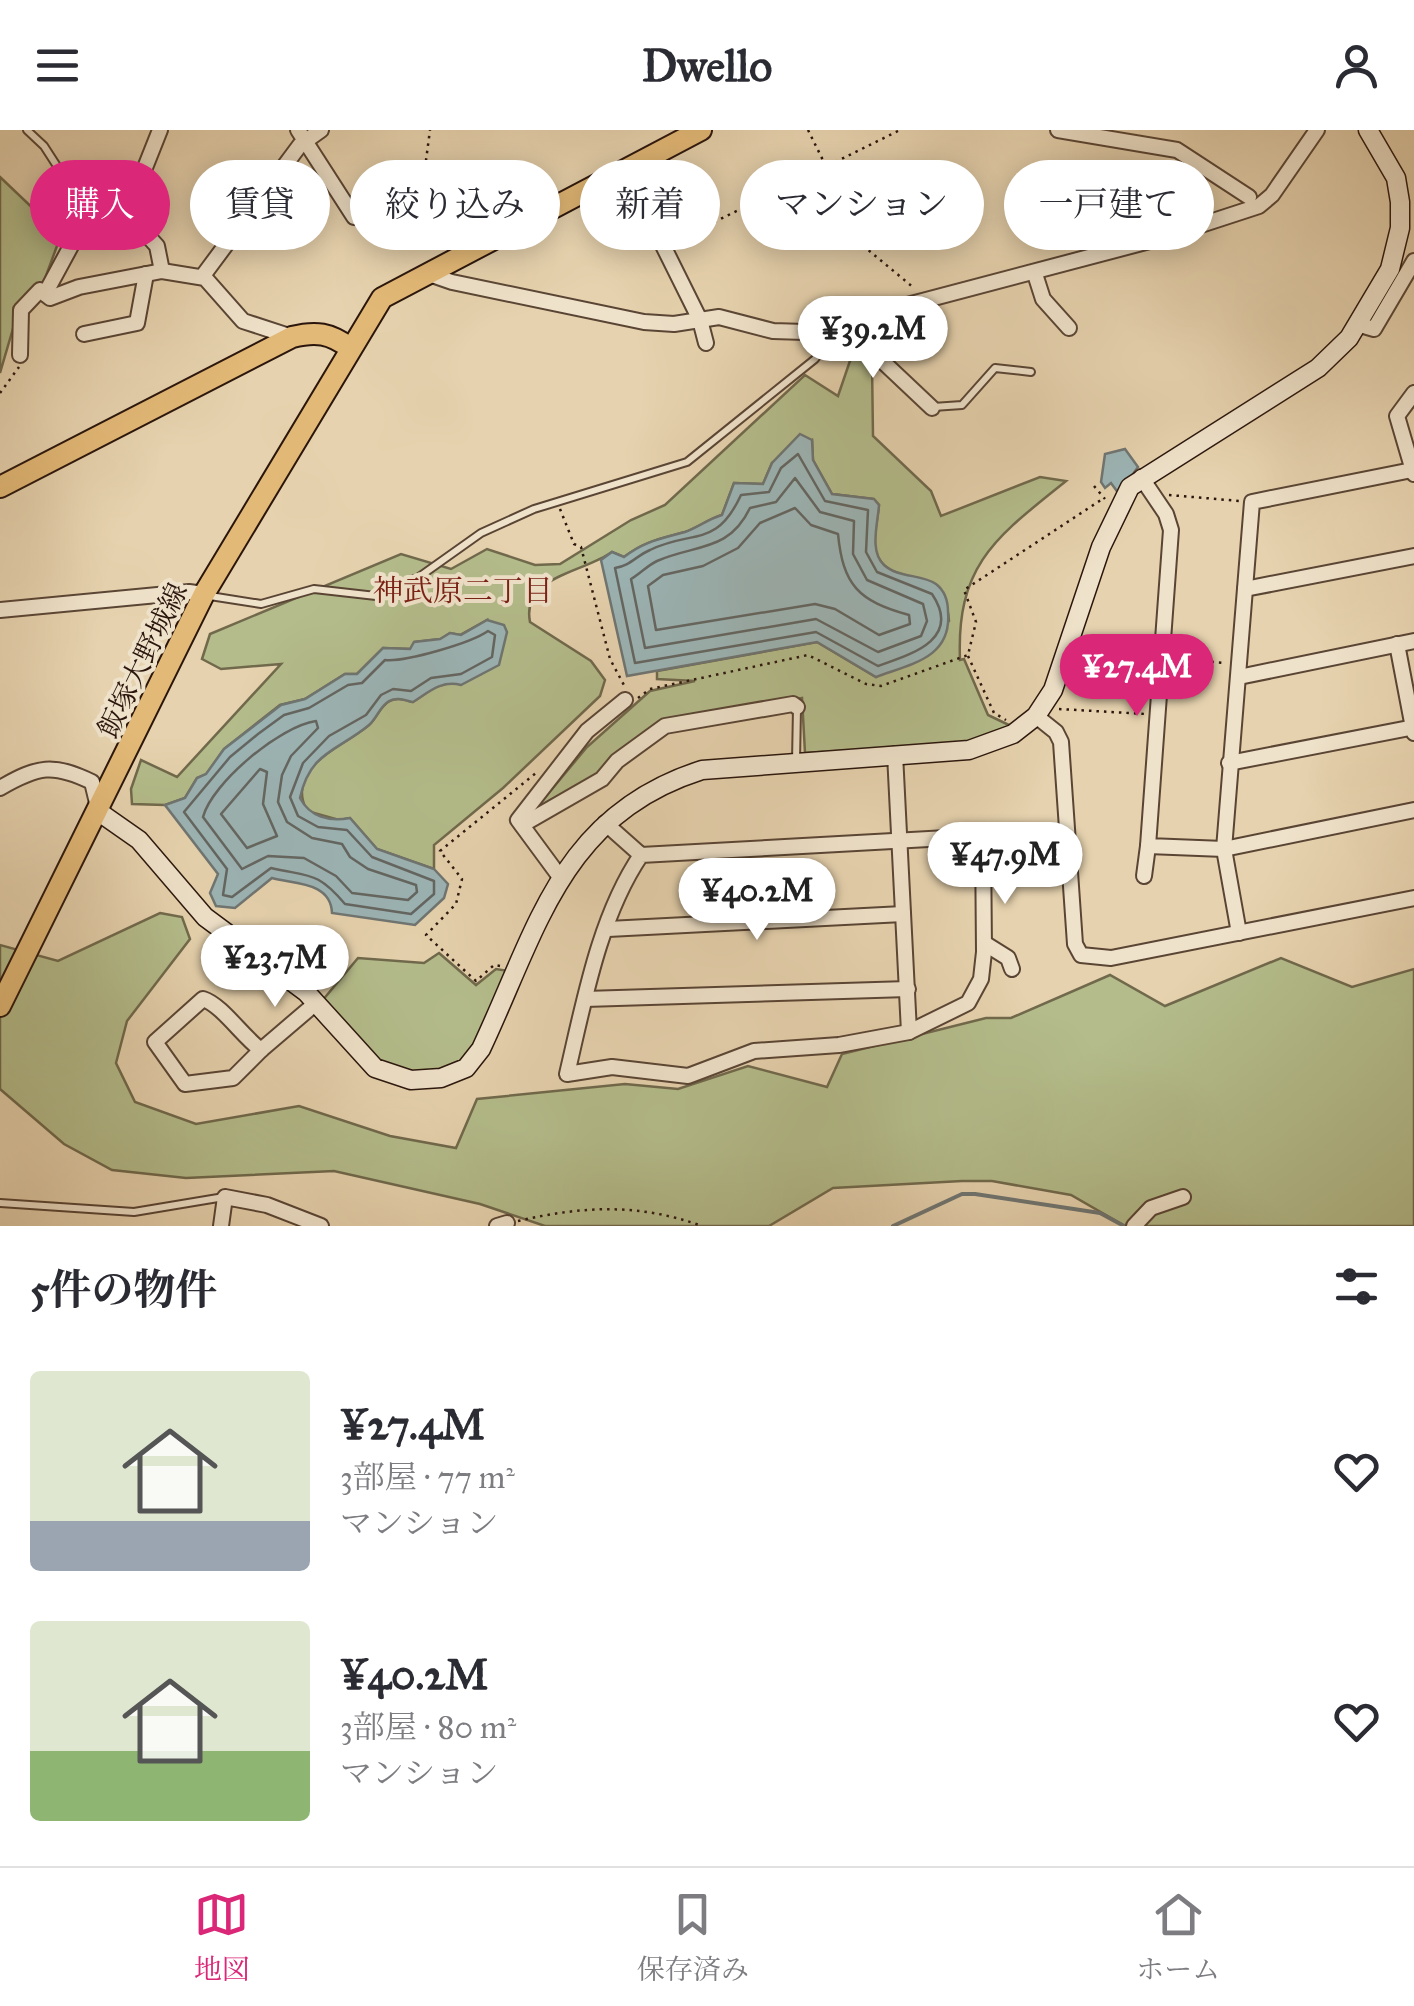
<!DOCTYPE html>
<html lang="ja">
<meta charset="utf-8">
<style>
body{margin:0;font-family:"IM FELL Great Primer","Noto Serif JP",serif;background:#f2f2f3;color:#2b2b33;height:100vh;display:flex;flex-direction:column;font-size:38px;white-space:nowrap}
*{box-sizing:border-box;margin:0}
p{font-size:32px;color:#7c7c81}
.icon{flex:none;width:55px;height:55px;fill:none;stroke:currentColor;stroke-width:2;stroke-linecap:round;stroke-linejoin:round}
.map{position:relative;height:1096px;overflow:hidden}
.side{display:flex;flex-direction:column;background:#fff;flex:1}
.side>*{flex:none}
.guide{position:absolute;left:30px;top:30px;width:1355px;height:90px;display:flex;gap:20px}
.price{position:absolute;translate:-50% -85px;padding:0 22px;border-radius:35px;background:#fff;color:#222;font-size:32px;line-height:65px;filter:drop-shadow(0 2px 5px #0008)}
.price::after{content:'';position:absolute;left:50%;top:60px;width:30px;height:22px;margin-left:-15px;background:inherit;clip-path:polygon(0 0,100% 0,50% 100%)}
.price.on{background:#db2777;color:#fff}
ul{padding:0;list-style:none}
li{display:flex;align-items:center;gap:30px;height:250px;padding:0 30px}
li span{display:grid;place-items:center;flex:none;width:280px;height:200px;border-radius:10px;color:#555}
li>.icon{margin-inline-start:auto}
span .icon{width:120px;height:120px;fill:#fffc;stroke-width:1}
li b{font-size:42px}
h2{display:flex;justify-content:space-between;align-items:center;height:120px;padding:0 30px;font-size:42px}
.pill{padding:0 35px;border-radius:45px;background:#fff;box-shadow:0 5px 25px #0003;font-size:35px;line-height:90px}
.pill.on{background:#db2777;color:#fff}
header{display:flex;justify-content:space-between;align-items:center;height:130px;padding:0 30px;background:#fff;font-size:45px;font-weight:700}
.tabs{display:flex;justify-content:space-around;align-items:center;height:140px;border-top:2px solid #e1e1e2;background:#fff;font-size:28px;color:#7c7c81}
.tabs a{display:grid;justify-items:center;gap:5px}
.tabs .on{color:#db2777}
.map>svg:first-child{display:block}
</style>
<header><svg class="icon" aria-label="menu" viewBox="0 0 24 24"><path d="M4 6h16M4 12h16M4 18h16"/></svg>Dwello<svg class="icon" aria-label="person" viewBox="0 0 24 24"><circle cx="12" cy="8" r="4"/><path d="M4 21q1-7 8-7t8 7"/></svg></header>
<div class="map">
<svg width="1414" height="1096" viewBox="0 0 1414 1096">
<rect width="100%" height="100%" fill="#e6d2ae"/>
<filter id="stains"><feTurbulence type="fractalNoise" baseFrequency=".002" numOctaves="4"/><feColorMatrix values="0 0 0 0 .2 0 0 0 0 .09 0 0 0 0 .02 0 0 0 .5 -.17"/></filter>
<radialGradient id="worn" r=".72"><stop offset=".6" stop-color="#630" stop-opacity="0"/><stop offset="1" stop-color="#630" stop-opacity=".3"/></radialGradient>
<g fill="#b4bc8b" stroke="#70694c" stroke-width="2.5">
<path d="M0,47L61,105L43,154L17,185L0,243Z"/>
<path d="M852,225L872,234L873,306L931,361L941,386L1040,347L1066,351C998,406 956,433 960,530L964,529L988,585L1011,596L969,613L805,623L802,568L664,592L596,646L527,689L587,617L650,561L695,551L657,549V541L817,512L876,547L949,491C944,427 890,463 876,422C872,409 878,388 879,375L873,369L832,364L813,330L812,310L772,333L763,354L734,353L722,385C709,389 697,398 685,402C660,409 645,411 624,427L612,422C583,443 521,446 530,492L591,531L605,550L600,566L503,658L434,715V739L377,719L350,688L339,690L307,681C284,637 344,616 369,595C377,588 380,576 390,571C397,567 405,570 413,572L435,557L481,544L487,490L460,505L450,503L441,509L415,512L411,519L383,518L357,544H345L305,569L280,575L224,619L206,645L197,648L185,668L165,675L132,674L131,659L141,630L177,647L281,534L221,539L202,529L210,504L401,424L451,439L487,419L535,435L560,434L631,390L665,375L805,245L838,266Z"/>
<path d="M160,783L182,787L190,809L127,891L116,933L135,972L196,994L299,976L390,1006L456,1018L477,969L625,954L678,959L748,936L827,957L842,924L986,888H1011L1110,845L1165,876L1281,828L1352,857L1414,839V1096H1125L1071,1065L992,1051H962L833,1058L769,1096H545L480,1074L334,1041L186,1048L112,1040L64,1014L0,959V815L58,831Z"/>
<path d="M439,823L476,855L496,839L509,841L476,916L458,933L426,945L382,936L322,871L358,828L424,833Z"/>
</g>
<g fill="#9cb5b6" stroke="#6f7572" stroke-width="2.5">
<path d="M800,304L812,310L813,330L832,364L874,369L879,375C878,393 869,421 884,435C898,448 922,444 936,454C945,461 948,471 948,482C952,528 911,534 876,547L817,512L627,546L601,430L612,422L624,427C645,411 660,409 685,402C697,398 708,389 722,385L734,353L763,354L772,333Z"/>
<path d="M1125,319L1138,337L1119,364L1111,353L1105,358L1101,352L1105,324Z"/>
<path d="M487,490L504,495L507,502L499,535L461,555C441,550 429,562 413,572C404,570 397,567 389,571C380,576 377,588 369,595C338,621 310,621 300,668C310,687 329,692 350,688L377,719L434,739L448,754L444,768L415,795L332,783C331,751 292,754 272,748L235,778L216,776L210,763L218,744L165,675L185,668L197,648L206,644L224,619L281,575L305,569L345,544H357L383,518L410,519L414,512L440,509L450,503L461,505Z"/>
</g>
<g fill="none" stroke-linecap="round" stroke-linejoin="round">
<g stroke="#646662" stroke-width="2.5">
<path d="M798,324L825,371L868,380L866,422L877,442L932,464C963,510 909,525 878,536L816,502L635,533L615,438C630,436 636,426 650,420C693,399 716,419 741,365L769,362L781,338Z"/>
<path d="M795,348L820,382L854,391L853,424L867,450L923,474L927,491L921,506L878,522L816,489L645,518L631,449C640,444 648,435 657,431C696,414 729,422 750,378L776,372Z"/>
<path d="M795,378L811,395L838,404C843,455 858,471 909,485L910,494L879,505L835,479L815,474L656,500L648,456L663,445L703,436L738,418L760,393Z"/>
<path d="M488,501L495,505L492,527L461,544L431,548L411,561L393,559L381,565L366,585L329,606L303,633L290,667L298,686L318,697L347,700L372,727L434,751V764L411,784L345,774C317,741 310,747 271,738L232,767L223,765L227,739L184,682L230,627L258,604L284,585L309,578L348,555L362,553L385,530C406,532 471,513 488,501Z"/>
<path d="M316,591L318,598L291,626L282,645L278,672L287,692L312,708L342,714L350,727L368,739L416,755L417,762L408,770L352,763L336,746L304,728L268,726L242,739L203,687C212,653 280,596 316,591Z"/>
<path d="M260,639L267,642L263,674L277,706L247,718L221,684Z"/>
</g>
<path stroke="#6f7572" stroke-width="4" d="M893,1096L962,1064H975L1100,1083L1124,1096"/>
<g stroke="#5a4535" stroke-width="10">
<g id="lane">
<path d="M27,0L44,16L95,95"/>
<path d="M933,277L962,275L995,238L1031,242"/>
<path d="M210,466L261,474L314,459L376,466L419,447L481,403L534,379L687,332L815,229L837,197"/>
<path d="M796,631L797,578"/>
<path d="M0,1073L134,1082L224,1067"/>
</g>
</g>
<g stroke="#5a4535" stroke-width="18">
<g id="street">
<path d="M298,0L354,87L368,88L410,66L461,68"/>
<path d="M1058,0L1177,20L1249,67"/>
<path d="M625,39L700,190L706,213"/>
<path d="M462,52L461,68L480,113"/>
<path d="M146,104L157,116L162,141"/>
<path d="M426,143L452,152L644,192L674,194L719,187L773,201L805,202L1161,108L1259,76L1272,65L1317,0"/>
<path d="M1035,144L1043,169L1069,198"/>
<path d="M202,147L300,15L321,0"/>
<path d="M45,164L78,103L127,83L160,0"/>
<path d="M843,194L932,278"/>
<path d="M1357,194L1374,199L1414,131"/>
<path d="M84,204L137,193L146,144"/>
<path d="M20,225L21,180L40,160L50,168L79,157L162,141L205,148L243,191L292,207"/>
<path d="M1414,263L1397,286L1414,344"/>
<path d="M1141,347L1166,384L1171,400L1148,716L1224,719L1414,680"/>
<path d="M1245,459L1414,426"/>
<path d="M0,480L189,462L204,464"/>
<path d="M1397,514L1414,603"/>
<path d="M1239,547L1414,511"/>
<path d="M1036,586L1056,602L1061,612L1075,814L1081,825L1111,828L1414,768"/>
<path d="M895,624L909,902"/>
<path d="M1229,633L1414,597"/>
<path d="M0,658C38,636 53,633 92,652L99,681"/>
<path d="M605,693L641,725L983,706L984,822L981,849L968,873L909,902L839,915L754,921L688,946L612,937L567,944C584,872 599,787 641,725"/>
<path d="M522,695L602,649L617,631L665,596L793,574L797,577"/>
<path d="M1144,746L1148,716"/>
<path d="M560,747L518,690L587,601L625,570"/>
<path d="M608,799L903,784"/>
<path d="M1239,803L1224,719L1252,372L1412,340"/>
<path d="M984,813L1008,828L1012,839"/>
<path d="M203,869C222,875 242,906 261,920L233,948L185,954L155,912Z"/>
<path d="M585,869L908,859"/>
<path d="M261,920L316,873"/>
<path d="M221,1096L225,1067L267,1075L321,1096"/>
<path d="M497,1096L507,1093"/>
<path d="M1134,1096L1151,1078L1183,1067"/>
</g>
</g>
<g stroke="#2b160d" stroke-width="21">
<path id="secondary" d="M99,682L139,710L205,787L306,862L375,938L411,950L441,948L466,938L481,919C538,798 561,685 702,640L969,620L1013,604L1036,586L1053,560L1101,417L1130,357L1318,238L1349,208L1390,139L1400,98V72L1396,48L1368,0"/>
</g>
<g stroke="#2b160d" stroke-width="24">
<g id="primary">
<path d="M0,357L292,207C316,201 330,203 350,218"/>
<path d="M0,876L204,464L382,168L701,0"/>
</g>
</g>
<g stroke="#2b160d" stroke-width="2.5" stroke-dasharray="2.5 5" stroke-linecap="butt">
<path d="M808,0L867,119L914,158"/>
<path d="M423,53L430,0"/>
<path d="M674,112L900,0"/>
<path d="M0,263L19,237"/>
<path d="M1094,356L1105,369"/>
<path d="M1169,365L1240,371"/>
<path d="M560,379L574,414L581,417L610,529L625,557"/>
<path d="M968,526L994,583L1006,590"/>
<path d="M1174,529L1226,533"/>
<path d="M638,568L650,559L808,525L866,554L881,556L968,525L976,492L964,460L1104,368"/>
<path d="M1059,579L1146,584"/>
<path d="M500,836L494,835L476,851L426,805L456,774L462,749L440,721L536,643"/>
<path d="M518,1091C583,1076 638,1073 702,1096"/>
</g>
<use href="#lane" stroke="#efe2ca" stroke-width="6"/>
<use href="#street" stroke="#efe2ca" stroke-width="14"/>
<use href="#secondary" stroke="#efe2ca" stroke-width="18"/>
<use href="#primary" stroke="#e3b977" stroke-width="20"/>
</g>
<g text-anchor="middle" stroke-width="8" stroke-linejoin="round" paint-order="stroke">
<g font-size="28" fill="#2b160d" stroke="#efe2ca">
<text transform="translate(142 530) rotate(-64)" y="10">飯塚大野城線</text>
</g>
<g font-size="30" fill="#7a1f14" stroke="#efe2ca">
<text x="463" y="471">神武原二丁目</text>
</g>
</g>
<rect width="100%" height="100%" filter="url(#stains)"/>
<rect width="100%" height="100%" fill="url(#worn)"/>
</svg>
<b class="price" style="left:873px;top:251px">¥39.2M</b>
<b class="price on" style="left:1137px;top:589px">¥27.4M</b>
<b class="price" style="left:1005px;top:777px">¥47.9M</b>
<b class="price" style="left:757px;top:813px">¥40.2M</b>
<b class="price" style="left:275px;top:880px">¥23.7M</b>
<div class="guide">
<a class="pill on">購入</a>
<a class="pill">賃貸</a>
<a class="pill">絞り込み</a>
<a class="pill">新着</a>
<a class="pill">マンション</a>
<a class="pill">一戸建て</a>
</div>
</div>
<section class="side">
<h2>5件の物件<svg class="icon" aria-label="filters" viewBox="0 0 24 24"><path d="M4 7h16M4 17h16"/><circle cx="9" cy="7" r="2"/><circle cx="15" cy="17" r="2"/></svg></h2>
<ul>
<li><span style="background:linear-gradient(#dfe7d0 75%,#9aa5b1 0)"><svg class="icon" aria-label="home" viewBox="0 0 24 24"><path d="M3 11l9-7 9 7M6 9v11h12V9"/></svg></span><div><b>¥27.4M</b><p>3部屋 · 77 m²</p><p>マンション</p></div><svg class="icon" aria-label="heart" viewBox="0 0 24 24"><path d="M12 20l-8-8c-3-5 5-10 8-4 3-6 11-1 8 4z"/></svg></li>
<li><span style="background:linear-gradient(#dfe7d0 65%,#8fb573 0)"><svg class="icon" aria-label="home" viewBox="0 0 24 24"><path d="M3 11l9-7 9 7M6 9v11h12V9"/></svg></span><div><b>¥40.2M</b><p>3部屋 · 80 m²</p><p>マンション</p></div><svg class="icon" aria-label="heart" viewBox="0 0 24 24"><path d="M12 20l-8-8c-3-5 5-10 8-4 3-6 11-1 8 4z"/></svg></li>
</ul>
</section>
<nav class="tabs">
<a class="on"><svg class="icon" aria-label="map" viewBox="0 0 24 24"><path d="M3 6l6-2 6 2 6-2v14l-6 2-6-2-6 2zM9 4v14M15 6v14"/></svg>地図</a>
<a><svg class="icon" aria-label="saved" viewBox="0 0 24 24"><path d="M7 4h10v16l-5-4-5 4z"/></svg>保存済み</a>
<a><svg class="icon" aria-label="home" viewBox="0 0 24 24"><path d="M3 11l9-7 9 7M6 9v11h12V9"/></svg>ホーム</a>
</nav>
